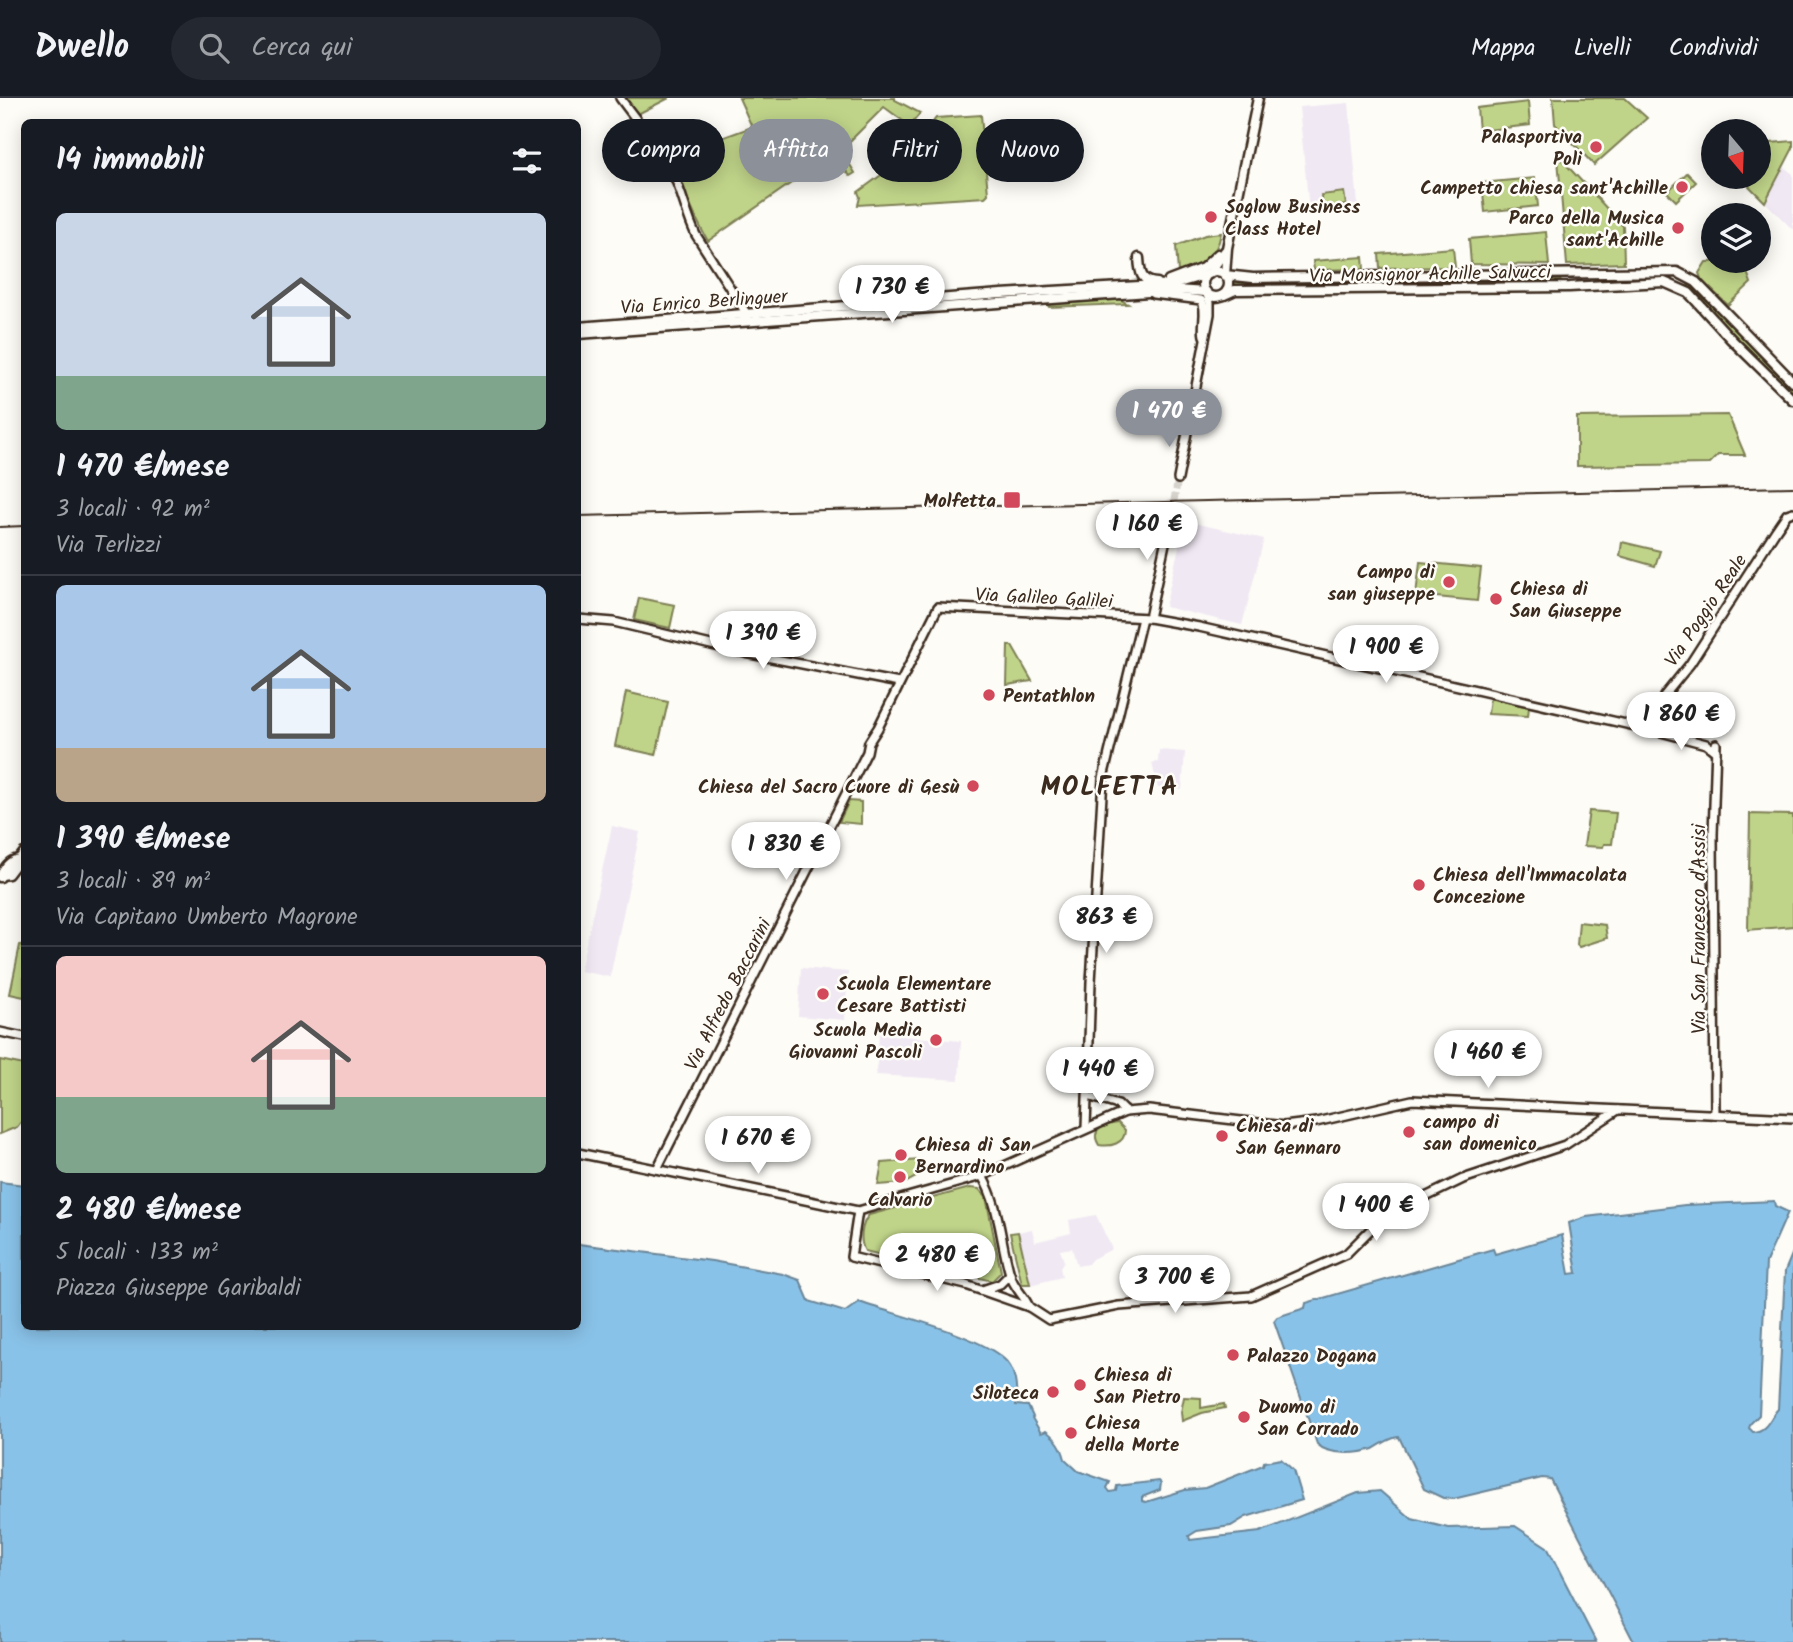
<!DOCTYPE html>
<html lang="it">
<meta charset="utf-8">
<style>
body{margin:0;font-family:Kalam,sans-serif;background:#242831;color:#f1f3f6;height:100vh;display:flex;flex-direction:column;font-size:26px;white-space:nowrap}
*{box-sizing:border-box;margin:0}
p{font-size:23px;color:#9ea1a6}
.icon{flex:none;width:38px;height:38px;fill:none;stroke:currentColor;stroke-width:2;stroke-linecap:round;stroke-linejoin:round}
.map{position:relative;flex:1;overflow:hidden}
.drawer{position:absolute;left:21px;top:21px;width:560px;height:1211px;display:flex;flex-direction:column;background:#171b24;border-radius:10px;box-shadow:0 4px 18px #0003}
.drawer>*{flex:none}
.hud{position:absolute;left:602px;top:21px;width:665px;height:63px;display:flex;gap:14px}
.needle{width:46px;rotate:161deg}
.buttons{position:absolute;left:1701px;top:21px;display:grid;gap:14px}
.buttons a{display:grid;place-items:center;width:70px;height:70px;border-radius:50%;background:#171b24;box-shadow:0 4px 18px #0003;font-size:35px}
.price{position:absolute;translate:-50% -60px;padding:0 16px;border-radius:24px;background:#fff;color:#222;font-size:23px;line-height:46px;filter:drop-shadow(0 2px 4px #0008)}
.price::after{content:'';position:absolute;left:50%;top:42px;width:21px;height:16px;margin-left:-10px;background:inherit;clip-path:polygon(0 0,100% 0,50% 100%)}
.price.active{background:#8c9099;color:#fff}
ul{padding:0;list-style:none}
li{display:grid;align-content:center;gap:14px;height:371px;padding:0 35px}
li+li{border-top:2px solid #363941}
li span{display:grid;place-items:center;height:217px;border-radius:10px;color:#555}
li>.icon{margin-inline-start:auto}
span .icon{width:126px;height:126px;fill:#fffc;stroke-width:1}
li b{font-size:30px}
h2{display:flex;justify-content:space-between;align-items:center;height:84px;padding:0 35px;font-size:30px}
.chip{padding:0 24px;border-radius:32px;background:#171b24;box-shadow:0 4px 18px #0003;font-size:24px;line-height:63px}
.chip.active{background:#8c9099;color:#fff}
header{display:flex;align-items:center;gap:42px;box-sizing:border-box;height:98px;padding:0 35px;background:#171b24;border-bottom:2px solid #363941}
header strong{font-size:33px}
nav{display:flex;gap:38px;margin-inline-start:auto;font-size:24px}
.search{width:490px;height:63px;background:#242831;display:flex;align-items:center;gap:18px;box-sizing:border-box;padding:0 24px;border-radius:38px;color:#9ea1a6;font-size:26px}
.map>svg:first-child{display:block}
</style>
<header>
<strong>Dwello</strong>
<div class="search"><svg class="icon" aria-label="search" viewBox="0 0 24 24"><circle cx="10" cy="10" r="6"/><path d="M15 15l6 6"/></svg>Cerca qui</div>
<nav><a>Mappa</a><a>Livelli</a><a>Condividi</a></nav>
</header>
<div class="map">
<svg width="1793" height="1544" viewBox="0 0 1793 1544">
<rect width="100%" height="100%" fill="#fdfcf7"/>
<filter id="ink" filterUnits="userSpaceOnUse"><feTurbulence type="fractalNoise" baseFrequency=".0143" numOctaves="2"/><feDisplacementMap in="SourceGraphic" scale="14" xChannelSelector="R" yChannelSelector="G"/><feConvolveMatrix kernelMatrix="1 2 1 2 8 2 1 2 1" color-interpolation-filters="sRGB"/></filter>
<g filter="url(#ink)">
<g fill="#f0e8f3">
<path d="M1349,5L1358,107L1309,112L1299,9Z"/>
<path d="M1784,69L1793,76V132L1765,104Z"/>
<path d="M1185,423L1264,441L1242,527L1165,509Z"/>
<path d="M1159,652L1185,654L1182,692L1158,690L1152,665L1158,664Z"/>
<path d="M612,728L640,734L610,879L580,873Z"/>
<path d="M801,870L848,874L845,922L798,918Z"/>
<path d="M879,936L961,943L959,982L876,977Z"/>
<path d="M1096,1117L1112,1151L1092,1161L1088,1166L1077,1168L1072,1150L1060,1152L1064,1163L1060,1169L1062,1179L1030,1187L1018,1134L1032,1131L1035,1144L1071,1135L1069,1122Z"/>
</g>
<g fill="#c0d489" stroke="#7e7f54" stroke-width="2">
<path d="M624,0H669L636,17Z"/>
<path d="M739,0H895V2L920,15L910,28L884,9L841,52L855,75L850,78L835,59L800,79L708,143C692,116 683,87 669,59L752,29Z"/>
<path d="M1553,0H1625L1647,20L1594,67L1555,26Z"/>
<path d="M1528,4L1530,27L1479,33L1477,10Z"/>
<path d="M981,17L988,96L985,99L858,107L860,99L858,94L907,58L936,20Z"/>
<path d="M1793,43V50L1765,104L1749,88L1748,79H1759V46Z"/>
<path d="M1560,60L1623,128L1624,165L1567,167L1558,61Z"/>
<path d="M1687,75L1696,84L1676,103L1667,94Z"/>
<path d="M1535,80L1538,108L1485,114L1482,85Z"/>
<path d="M1344,94L1346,107L1322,110L1321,97Z"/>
<path d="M1546,134L1549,167L1471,166L1469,141Z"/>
<path d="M1221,135C1217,160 1201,167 1178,174L1176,148L1205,137Z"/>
<path d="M1453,150L1455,169L1380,170L1379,156Z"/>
<path d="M1363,159L1364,171L1314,172L1313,163Z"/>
<path d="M1743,163L1751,185L1728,207L1702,183L1699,175L1706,164Z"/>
<path d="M1562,179L1560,183L1409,184L1410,181Z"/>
<path d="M1231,180L1393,181L1394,182L1392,186L1243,188L1232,192Z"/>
<path d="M1689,185L1693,186L1793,289V297L1688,190Z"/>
<path d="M1119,201L1128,206L1049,209L1047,206Z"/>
<path d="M1728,317L1745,357H1718L1709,366L1577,368V319Z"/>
<path d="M1622,444L1660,453L1655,468L1620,458Z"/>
<path d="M1420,464L1481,470L1477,503L1416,497Z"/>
<path d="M639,500L675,507L670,530L634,522Z"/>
<path d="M1008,547L1012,548L1032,583L1007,587Z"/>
<path d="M626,594L668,604L656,657L615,648Z"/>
<path d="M1490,600L1529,609L1528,618L1488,616Z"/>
<path d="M849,703L861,704V726L839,724Z"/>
<path d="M1589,713L1616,715L1612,746H1604L1603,749L1584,748Z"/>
<path d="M1750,716L1793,717V828L1748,832Z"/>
<path d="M1579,824L1605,827L1607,840L1579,849L1577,847Z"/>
<path d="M24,846V899L10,896L20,847Z"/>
<path d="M0,962L24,967V1020L17,1029L0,1036Z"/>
<path d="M1118,1025L1125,1032C1125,1046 1110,1049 1099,1047C1089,1031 1105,1027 1118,1025Z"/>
<path d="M919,1062L918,1078L905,1085L878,1087L882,1065Z"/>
<path d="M970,1090L979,1091L986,1099L1001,1174L992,1183L865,1153C859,1143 861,1126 869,1117Z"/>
<path d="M1018,1134L1030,1186H1022L1010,1135Z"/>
<path d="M1184,1299L1201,1300V1310L1224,1306L1225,1310L1202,1315L1182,1323L1181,1314Z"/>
</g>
<g fill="#89c2e8" stroke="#6a8597" stroke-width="2">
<path d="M0,1084L24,1087V1228H578V1146L712,1163L783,1176L800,1182L809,1203L845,1214L859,1204C896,1217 980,1237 1005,1262C1016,1272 1017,1293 1016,1307L1028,1308L1033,1319L1032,1320L1041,1335L1046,1333C1057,1341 1062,1349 1065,1361L1078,1373L1110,1384L1107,1390L1110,1394L1116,1393L1117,1388L1159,1383L1161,1385L1160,1392L1142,1399V1403L1146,1404L1185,1392L1205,1390L1263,1367L1264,1364L1281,1361L1293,1372L1302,1402L1246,1419L1231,1428L1197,1433L1189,1438L1190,1442L1260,1434L1358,1395L1380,1393L1412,1421L1448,1430L1515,1428L1547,1449L1596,1544H0Z"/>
<path d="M1774,1103L1775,1108L1788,1114L1766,1164L1759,1317L1751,1325L1749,1330L1753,1334C1767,1334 1770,1319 1778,1311L1785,1173L1793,1154V1544H1634L1550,1381L1542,1380L1453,1401L1443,1400L1424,1391L1399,1339C1390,1339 1381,1347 1373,1351C1358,1356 1329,1358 1317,1346L1274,1223L1277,1219L1305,1210L1306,1205L1493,1151L1495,1156L1562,1137L1569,1176L1577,1175L1569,1125L1586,1119L1685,1107Z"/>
</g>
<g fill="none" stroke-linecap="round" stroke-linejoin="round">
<path stroke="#d6d2cc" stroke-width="7" stroke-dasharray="7 3.5" stroke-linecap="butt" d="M1172,413L1178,381"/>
<g stroke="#3b2a1e" stroke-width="12">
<g id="tertiary">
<path d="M620,0C638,25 659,48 673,76C683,96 686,117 696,137L748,218"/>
<path d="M1153,196L1201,202C1208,211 1201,226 1204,238"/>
<path d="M1178,381L1210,216V205L1206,194"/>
<path d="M1149,520L1172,413"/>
<path d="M578,521L614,524L745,555L899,585"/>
<path d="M1657,633L1664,598L1690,566L1776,432L1787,416L1793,414"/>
<path d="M0,934L24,939"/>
<path d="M1088,998L1118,1007L1125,1014"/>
<path d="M1618,1012L1565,1047L1463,1081L1382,1120L1346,1156L1251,1198L1119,1208L1049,1222L1029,1209L966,1187L851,1159L858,1113L982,1078L1125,1014L1149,1012L1284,1028L1316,1024L1412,1002L1793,1020"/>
<path d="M1715,1016L1713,737L1716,646"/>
<path d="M1086,1030L1091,884L1103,680L1142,520"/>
<path d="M578,1055L858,1113"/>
<path d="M657,1071L867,654L869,644L878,630L938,509L1149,520L1199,529L1657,633L1706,646L1716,654"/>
<path d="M982,1078C1000,1108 1000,1143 1010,1176C1013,1189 1024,1197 1029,1209"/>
<path d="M982,1192L1000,1186L1010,1176"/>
</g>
</g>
<g stroke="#3b2a1e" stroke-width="13">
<g id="secondary">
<path d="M1258,0L1227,150L1225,177L1253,180L1677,174L1696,184L1793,284"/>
<path d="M1139,160C1140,173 1140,184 1157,185"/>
<circle cx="1216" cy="186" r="13"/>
<path d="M1169,183L1203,170L1218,156"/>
<path d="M1224,197L1235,192L1569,189L1664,184L1689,195L1731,241L1793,302"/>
<path d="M578,229L1001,196L1175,186L1209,176L1225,153"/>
<path d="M578,236L1135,195L1176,192L1206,194"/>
<path d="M2,777L8,776L24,755"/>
<path d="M0,779C5,770 8,763 19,761"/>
</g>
</g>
<use href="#tertiary" stroke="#fdfcf7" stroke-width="7"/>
<use href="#secondary" stroke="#fdfcf7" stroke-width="8"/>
<g stroke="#3b2a1e" stroke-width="2">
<path d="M578,418L1793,389"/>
<path d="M0,429L24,428"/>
</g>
</g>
</g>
<g fill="#d1495b" stroke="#fdfcf7" stroke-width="2.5">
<circle cx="1596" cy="49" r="7"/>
<circle cx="1682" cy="89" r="7"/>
<circle cx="1211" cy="119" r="7"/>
<circle cx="1678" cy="130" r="7"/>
<rect x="1003" y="393" width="18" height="18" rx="3.5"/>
<circle cx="1449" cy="484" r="7"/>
<circle cx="1496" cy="501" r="7"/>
<circle cx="989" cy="597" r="7"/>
<circle cx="973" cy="688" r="7"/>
<circle cx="1419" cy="787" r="7"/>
<circle cx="823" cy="896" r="7"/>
<circle cx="936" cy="942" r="7"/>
<circle cx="1409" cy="1034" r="7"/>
<circle cx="1222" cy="1038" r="7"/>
<circle cx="901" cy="1057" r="7"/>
<circle cx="900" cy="1079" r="7"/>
<circle cx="1233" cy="1257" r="7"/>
<circle cx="1080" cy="1287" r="7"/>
<circle cx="1053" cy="1294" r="7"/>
<circle cx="1244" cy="1319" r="7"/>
<circle cx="1071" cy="1335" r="7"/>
</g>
<g text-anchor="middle" stroke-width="5" stroke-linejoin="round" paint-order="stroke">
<g font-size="19" font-weight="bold" fill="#3b2a1e" stroke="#fdfcf7" text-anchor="start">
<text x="1582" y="45" text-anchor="end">Palasportiva<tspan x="1582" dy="22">Poli</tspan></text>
<text x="1668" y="96" text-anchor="end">Campetto chiesa sant'Achille</text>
<text x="1225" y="115">Soglow Business<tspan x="1225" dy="22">Class Hotel</tspan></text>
<text x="1664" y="126" text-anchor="end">Parco della Musica<tspan x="1664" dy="22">sant'Achille</tspan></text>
<text x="996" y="409" text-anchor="end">Molfetta</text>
<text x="1435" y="480" text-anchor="end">Campo di<tspan x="1435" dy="22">san giuseppe</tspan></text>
<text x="1510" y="497">Chiesa di<tspan x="1510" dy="22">San Giuseppe</tspan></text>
<text x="1003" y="604">Pentathlon</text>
<text x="959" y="695" text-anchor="end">Chiesa del Sacro Cuore di Gesù</text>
<text x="1433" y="783">Chiesa dell'Immacolata<tspan x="1433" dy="22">Concezione</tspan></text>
<text x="837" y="892">Scuola Elementare<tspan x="837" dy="22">Cesare Battisti</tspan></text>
<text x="922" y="938" text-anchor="end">Scuola Media<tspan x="922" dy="22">Giovanni Pascoli</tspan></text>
<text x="1423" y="1030">campo di<tspan x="1423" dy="22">san domenico</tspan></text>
<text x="1236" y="1034">Chiesa di<tspan x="1236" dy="22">San Gennaro</tspan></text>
<text x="915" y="1053">Chiesa di San<tspan x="915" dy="22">Bernardino</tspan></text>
<text x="900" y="1108" text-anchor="middle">Calvario</text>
<text x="1247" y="1264">Palazzo Dogana</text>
<text x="1094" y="1283">Chiesa di<tspan x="1094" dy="22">San Pietro</tspan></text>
<text x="1039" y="1301" text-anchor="end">Siloteca</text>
<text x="1258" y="1315">Duomo di<tspan x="1258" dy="22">San Corrado</tspan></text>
<text x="1085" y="1331">Chiesa<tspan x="1085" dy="22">della Morte</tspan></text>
</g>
<g font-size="19" fill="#3b2a1e" stroke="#fdfcf7">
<text transform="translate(1430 175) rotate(-1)" y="7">Via Monsignor Achille Salvucci</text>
<text transform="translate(704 203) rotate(-4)" y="7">Via Enrico Berlinguer</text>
<text transform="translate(1044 499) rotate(3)" y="7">Via Galileo Galilei</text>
<text transform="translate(1705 512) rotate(-56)" y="7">Via Poggio Reale</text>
<text transform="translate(1698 831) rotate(-90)" y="7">Via San Francesco d'Assisi</text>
<text transform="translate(727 896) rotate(-63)" y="7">Via Alfredo Baccarini</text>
</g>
<g font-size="26" font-weight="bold" letter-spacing="2" fill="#3b2a1e" stroke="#fdfcf7">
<text x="1110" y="697">MOLFETTA</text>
</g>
</g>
</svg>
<div class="buttons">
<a><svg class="needle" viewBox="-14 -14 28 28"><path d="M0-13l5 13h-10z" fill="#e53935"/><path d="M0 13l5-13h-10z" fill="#9ea1a6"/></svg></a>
<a><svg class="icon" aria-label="layers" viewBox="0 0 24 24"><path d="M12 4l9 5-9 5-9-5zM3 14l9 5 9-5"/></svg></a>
</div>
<b class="price" style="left:892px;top:227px">1 730 €</b>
<b class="price active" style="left:1169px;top:351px">1 470 €</b>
<b class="price" style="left:1147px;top:464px">1 160 €</b>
<b class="price" style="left:763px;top:573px">1 390 €</b>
<b class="price" style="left:1386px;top:587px">1 900 €</b>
<b class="price" style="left:1681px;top:654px">1 860 €</b>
<b class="price" style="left:786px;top:784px">1 830 €</b>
<b class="price" style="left:1106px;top:857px">863 €</b>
<b class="price" style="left:1488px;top:992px">1 460 €</b>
<b class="price" style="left:1100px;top:1009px">1 440 €</b>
<b class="price" style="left:758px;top:1078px">1 670 €</b>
<b class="price" style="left:1376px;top:1145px">1 400 €</b>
<b class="price" style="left:937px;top:1195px">2 480 €</b>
<b class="price" style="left:1175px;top:1217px">3 700 €</b>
<div class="hud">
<a class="chip">Compra</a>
<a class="chip active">Affitta</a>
<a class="chip">Filtri</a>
<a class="chip">Nuovo</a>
</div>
<section class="drawer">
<h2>14 immobili<svg class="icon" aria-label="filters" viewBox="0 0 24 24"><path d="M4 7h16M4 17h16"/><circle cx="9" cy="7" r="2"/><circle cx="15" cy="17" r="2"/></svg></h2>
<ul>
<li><span style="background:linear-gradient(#c9d6e8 75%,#7fa58c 0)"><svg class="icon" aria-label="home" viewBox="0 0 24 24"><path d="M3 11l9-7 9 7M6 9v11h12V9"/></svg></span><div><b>1 470 €/mese</b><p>3 locali · 92 m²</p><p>Via Terlizzi</p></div></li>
<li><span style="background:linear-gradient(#a9c7e8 75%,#b9a48a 0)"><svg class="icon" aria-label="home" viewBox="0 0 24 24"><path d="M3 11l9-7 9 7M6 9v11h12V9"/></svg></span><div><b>1 390 €/mese</b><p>3 locali · 89 m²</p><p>Via Capitano Umberto Magrone</p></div></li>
<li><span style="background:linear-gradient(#f6c9c9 65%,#7fa58c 0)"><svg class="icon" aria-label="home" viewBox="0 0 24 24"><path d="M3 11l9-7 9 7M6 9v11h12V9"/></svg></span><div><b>2 480 €/mese</b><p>5 locali · 133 m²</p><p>Piazza Giuseppe Garibaldi</p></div></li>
</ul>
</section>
</div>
